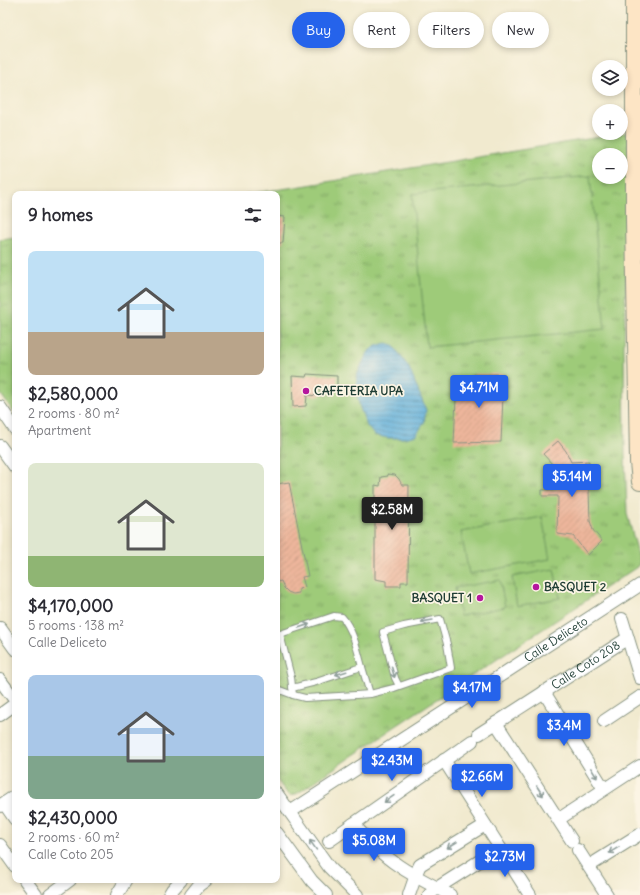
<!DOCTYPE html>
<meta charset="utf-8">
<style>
body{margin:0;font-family:Delius,sans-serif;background:#f7f7f7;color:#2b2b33;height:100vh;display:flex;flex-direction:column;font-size:15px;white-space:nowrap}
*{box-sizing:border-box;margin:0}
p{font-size:13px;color:#7c7c81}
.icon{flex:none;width:22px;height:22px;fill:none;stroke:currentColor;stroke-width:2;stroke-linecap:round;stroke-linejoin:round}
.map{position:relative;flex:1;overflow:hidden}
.side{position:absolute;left:12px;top:191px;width:268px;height:692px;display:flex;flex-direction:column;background:#fff;border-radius:8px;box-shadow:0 2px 6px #0003}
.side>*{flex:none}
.hud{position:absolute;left:292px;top:12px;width:288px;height:36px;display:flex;gap:8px}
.tools{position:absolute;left:592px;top:60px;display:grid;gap:8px}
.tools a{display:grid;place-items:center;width:36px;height:36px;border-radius:50%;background:#fff;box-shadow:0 2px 6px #0003;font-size:20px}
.price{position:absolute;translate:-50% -34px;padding:0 9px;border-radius:4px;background:#2563eb;color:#fff;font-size:13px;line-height:26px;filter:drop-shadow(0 1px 2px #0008)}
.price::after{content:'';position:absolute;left:50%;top:24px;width:12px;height:9px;margin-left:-6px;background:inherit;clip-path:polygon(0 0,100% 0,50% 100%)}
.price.active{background:#222;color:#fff}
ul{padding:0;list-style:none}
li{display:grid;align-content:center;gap:8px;height:212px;padding:0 16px}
li span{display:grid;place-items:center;height:124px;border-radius:8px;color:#555}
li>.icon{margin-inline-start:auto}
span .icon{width:72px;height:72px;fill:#fffc;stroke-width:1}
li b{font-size:17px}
h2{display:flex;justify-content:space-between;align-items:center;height:48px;padding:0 16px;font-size:17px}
.chip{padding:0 14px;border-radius:18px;background:#fff;box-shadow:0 2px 6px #0003;font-size:14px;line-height:36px}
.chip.active{background:#2563eb;color:#fff}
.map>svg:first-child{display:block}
</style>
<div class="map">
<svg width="640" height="895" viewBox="0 0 640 895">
<defs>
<pattern id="grass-tufts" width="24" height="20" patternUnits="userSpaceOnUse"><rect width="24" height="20" fill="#9ecb79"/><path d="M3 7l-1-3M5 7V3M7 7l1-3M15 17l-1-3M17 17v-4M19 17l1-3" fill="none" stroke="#80a664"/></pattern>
<pattern id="water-rules" width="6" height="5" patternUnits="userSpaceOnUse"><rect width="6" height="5" fill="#5faed9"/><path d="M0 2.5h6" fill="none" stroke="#4e8fb1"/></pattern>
<pattern id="building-hatch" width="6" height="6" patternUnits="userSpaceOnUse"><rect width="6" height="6" fill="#edb69b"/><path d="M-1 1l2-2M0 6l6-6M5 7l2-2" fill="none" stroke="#cb9d86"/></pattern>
</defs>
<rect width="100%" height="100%" fill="#fcf5e5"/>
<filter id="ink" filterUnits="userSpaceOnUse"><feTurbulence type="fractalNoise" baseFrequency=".025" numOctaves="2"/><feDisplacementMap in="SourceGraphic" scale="8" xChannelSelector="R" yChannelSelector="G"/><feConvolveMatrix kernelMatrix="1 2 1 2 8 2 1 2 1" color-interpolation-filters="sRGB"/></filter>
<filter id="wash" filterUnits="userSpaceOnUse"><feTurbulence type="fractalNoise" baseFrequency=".012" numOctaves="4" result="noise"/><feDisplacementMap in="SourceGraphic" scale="16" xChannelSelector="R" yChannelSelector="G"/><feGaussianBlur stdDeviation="0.9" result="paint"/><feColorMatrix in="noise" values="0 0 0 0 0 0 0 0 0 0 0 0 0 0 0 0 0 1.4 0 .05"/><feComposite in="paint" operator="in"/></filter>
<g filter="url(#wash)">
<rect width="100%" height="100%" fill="#f1eacf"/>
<g fill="url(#grass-tufts)" stroke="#5e8456" fill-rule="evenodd">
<path d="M630,132L624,347L625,456L627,514L640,561V565L396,726L298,793L291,796L286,792L277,780V194H245L296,187ZM599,155H621V177H599Z"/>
<path d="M15,237V414L0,393V239Z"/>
</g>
<g fill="#9ecb79" stroke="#5e8456">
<path d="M590,176L605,329L427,347L412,194Z"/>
<path d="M542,517L550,559L469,574L461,532Z"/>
<path d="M554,569L560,598L517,606L512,577Z"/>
<path d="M500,580L505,607L460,616L455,588Z"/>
</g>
<path fill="url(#water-rules)" stroke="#3f7686" d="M386,343L393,345L409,368L426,410L424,423L416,435L404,438H388L374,435L367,426L360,408L356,390L357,375L363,362L369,351L376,346Z"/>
<g id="blocks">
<g fill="url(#building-hatch)">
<path d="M277,216L285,217L283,243H277Z"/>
<path d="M307,374L337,376V387H319L321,396L307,395L306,406L293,407L292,376L306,377Z"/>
<path d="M474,374H504L501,442L454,443L456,398L454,381H473Z"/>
<path d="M558,441L566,451L571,462L589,461L588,489L589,490L590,521L593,530L602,541L588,555L573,536L557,534L558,496H542V490L558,489V480L553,465L543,454Z"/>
<path d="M387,474L395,475L399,479L402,485H409L408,582H401V586H386V581L375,579V485L380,486L381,477L388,476Z"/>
<path d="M289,482L308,576L302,577L305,587L299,589V593L293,594L288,592L284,588L281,581L277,582V484Z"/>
</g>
</g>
</g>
<g filter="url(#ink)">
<use href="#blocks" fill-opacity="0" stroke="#889482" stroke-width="1"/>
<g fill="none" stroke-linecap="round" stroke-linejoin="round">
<g stroke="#889482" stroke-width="8">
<g id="lane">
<path d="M362,667L370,694"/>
<path d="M292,688L316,682L355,669L362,667C358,652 353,629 342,617L334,616L280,634L291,677L293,695"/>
<path d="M277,689L293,695L305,698L356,695L370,694L394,688L451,668L447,644L440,619L404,626L383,632L395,678L399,686"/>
</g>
</g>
<g stroke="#889482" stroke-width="14">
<g id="street">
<path d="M0,407L15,429"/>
<path d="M0,446L15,467"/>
<path d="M622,619L640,678"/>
<path d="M0,628L15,649"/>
<path d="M0,680L15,700"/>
<path d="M544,692L604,789"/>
<path d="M0,715L15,704"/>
<path d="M604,721L640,697"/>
<path d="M496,723L572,841"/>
<path id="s1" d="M479,734L628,638"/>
<path d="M444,760L530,895"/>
<path d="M277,794L329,867L357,895"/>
<path d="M4,803L15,819"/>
<path d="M0,806L15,796"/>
<path id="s2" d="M290,812L640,585"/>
<path d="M559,819L640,766"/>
<path d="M353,824C367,839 381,854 399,866C415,877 433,885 450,895"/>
<path d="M277,833L312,881L326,895"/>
<path d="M329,841L472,741"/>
<path d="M0,845L15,866"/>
<path d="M578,850L607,895"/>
<path d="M589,866L640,834"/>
<path d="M25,880L36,895"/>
<path d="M50,895L70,880"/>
<path d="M117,895L126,880"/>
<path d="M169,895L172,890L181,880"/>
<path d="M191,895L199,885L206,880"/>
<path d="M409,895L418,869L420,865L485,825"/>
<path d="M429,895L437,888L500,848"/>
</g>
</g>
<g stroke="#889482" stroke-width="18">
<path id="secondary" d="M634,0V219L638,462L640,482"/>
</g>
<use href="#lane" stroke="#fff" stroke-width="6"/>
<use href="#street" stroke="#fff" stroke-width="12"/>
<use href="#secondary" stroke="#fde5c5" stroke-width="16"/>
</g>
<defs><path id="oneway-shaft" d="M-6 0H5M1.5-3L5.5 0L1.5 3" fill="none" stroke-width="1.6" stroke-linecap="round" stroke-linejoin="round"/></defs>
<g stroke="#8f9e9a">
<use href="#oneway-shaft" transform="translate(427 621) rotate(170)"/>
<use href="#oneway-shaft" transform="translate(304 626) rotate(-19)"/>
<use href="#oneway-shaft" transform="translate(393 672) rotate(74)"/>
<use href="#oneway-shaft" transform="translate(341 673) rotate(163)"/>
<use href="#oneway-shaft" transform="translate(594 773) rotate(58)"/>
<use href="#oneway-shaft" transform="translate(540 791) rotate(57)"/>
<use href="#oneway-shaft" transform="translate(389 799) rotate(145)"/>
<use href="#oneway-shaft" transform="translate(313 845) rotate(-125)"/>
<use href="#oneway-shaft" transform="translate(452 845) rotate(148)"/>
<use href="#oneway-shaft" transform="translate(614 850) rotate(148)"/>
</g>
</g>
<g fill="#b5179e" stroke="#fcf5e5" stroke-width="1.5">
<circle cx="306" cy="391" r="4"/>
<circle cx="536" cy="587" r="4"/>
<circle cx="480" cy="598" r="4"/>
</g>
<g text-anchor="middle" stroke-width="3.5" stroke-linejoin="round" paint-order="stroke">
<g font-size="12" font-weight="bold" fill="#1f3d34" stroke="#fcf5e5" text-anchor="start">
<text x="314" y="395">CAFETERIA UPA</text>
<text x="544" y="591">BASQUET 2</text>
<text x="472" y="602" text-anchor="end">BASQUET 1</text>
</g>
<g font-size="12" fill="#1f3d34" stroke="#fcf5e5">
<text dy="4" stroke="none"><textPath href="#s2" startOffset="317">Calle Deliceto</textPath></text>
<text dy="4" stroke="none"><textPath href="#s1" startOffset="127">Calle Coto 208</textPath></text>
</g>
</g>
</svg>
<div class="tools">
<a><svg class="icon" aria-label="layers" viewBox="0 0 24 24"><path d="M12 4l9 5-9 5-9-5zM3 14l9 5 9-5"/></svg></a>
<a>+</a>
<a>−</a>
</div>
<b class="price" style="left:479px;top:409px">$4.71M</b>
<b class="price" style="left:572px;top:498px">$5.14M</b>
<b class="price active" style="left:392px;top:531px">$2.58M</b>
<b class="price" style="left:472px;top:709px">$4.17M</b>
<b class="price" style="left:564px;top:747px">$3.4M</b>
<b class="price" style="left:392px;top:782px">$2.43M</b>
<b class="price" style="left:482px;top:798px">$2.66M</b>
<b class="price" style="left:374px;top:862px">$5.08M</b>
<b class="price" style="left:505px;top:878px">$2.73M</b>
<div class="hud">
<a class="chip active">Buy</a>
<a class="chip">Rent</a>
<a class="chip">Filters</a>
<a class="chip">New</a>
</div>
<section class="side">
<h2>9 homes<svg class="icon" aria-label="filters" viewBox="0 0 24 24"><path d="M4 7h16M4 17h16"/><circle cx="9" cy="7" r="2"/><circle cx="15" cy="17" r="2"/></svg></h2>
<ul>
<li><span style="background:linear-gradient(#bfe0f5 65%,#b9a48a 0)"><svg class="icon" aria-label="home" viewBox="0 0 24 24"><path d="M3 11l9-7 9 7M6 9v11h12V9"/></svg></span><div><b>$2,580,000</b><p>2 rooms · 80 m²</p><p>Apartment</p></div></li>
<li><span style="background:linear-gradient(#dfe7d0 75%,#8fb573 0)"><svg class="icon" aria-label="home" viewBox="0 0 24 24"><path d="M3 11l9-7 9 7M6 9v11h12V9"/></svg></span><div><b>$4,170,000</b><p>5 rooms · 138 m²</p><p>Calle Deliceto</p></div></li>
<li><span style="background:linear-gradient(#a9c7e8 65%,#7fa58c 0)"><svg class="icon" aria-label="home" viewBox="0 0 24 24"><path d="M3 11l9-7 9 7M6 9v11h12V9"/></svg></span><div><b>$2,430,000</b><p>2 rooms · 60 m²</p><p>Calle Coto 205</p></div></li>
</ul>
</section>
</div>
